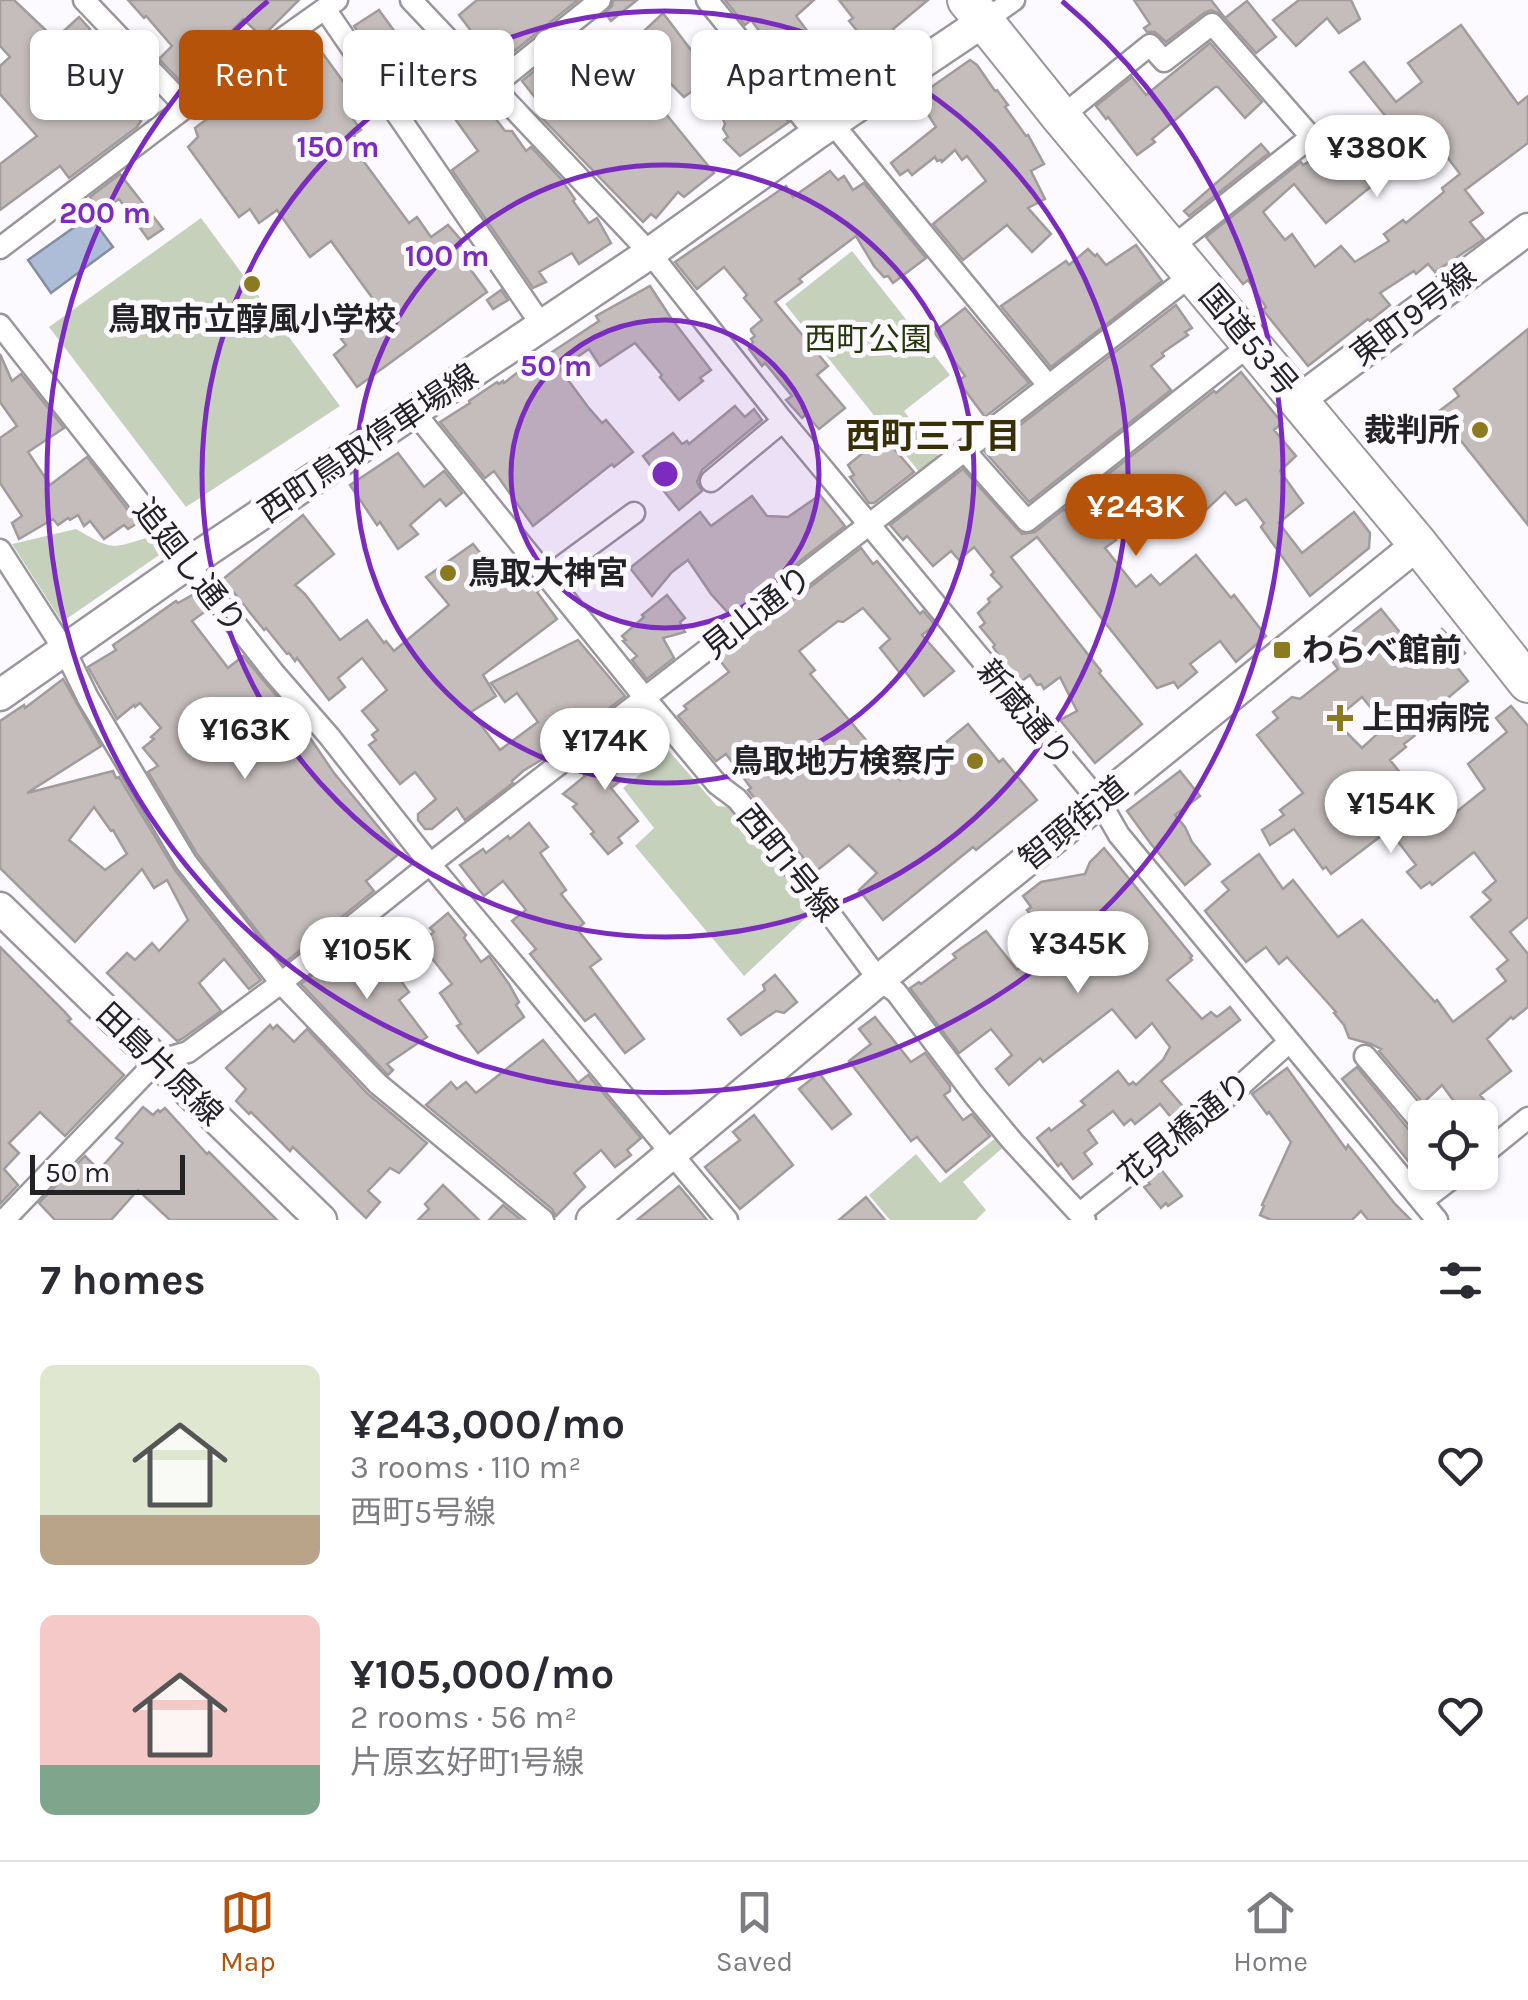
<!DOCTYPE html>
<meta charset="utf-8">
<style>
body{margin:0;font-family:Karla,"Noto Sans JP",sans-serif;background:#f2f2f3;color:#2b2b33;height:100vh;display:flex;flex-direction:column;font-size:38px;white-space:nowrap}
*{box-sizing:border-box;margin:0}
p{font-size:32px;color:#7c7c81}
.icon{flex:none;width:55px;height:55px;fill:none;stroke:currentColor;stroke-width:2;stroke-linecap:round;stroke-linejoin:round}
.map{position:relative;height:1220px;overflow:hidden}
.details{display:flex;flex-direction:column;background:#fff;flex:1}
.details>*{flex:none}
.banner{position:absolute;left:30px;top:30px;width:1000px;height:90px;display:flex;gap:20px}
.buttons{position:absolute;left:1408px;top:1100px;display:grid;gap:20px}
.buttons a{display:grid;place-items:center;width:90px;height:90px;border-radius:15px;background:#fff;box-shadow:0 2px 8px #0004;font-size:50px}
.scale{position:absolute;left:30px;bottom:25px;width:155px;box-sizing:border-box;padding-left:10px;border:5px solid #232224;border-top:0;font-size:28px;line-height:35px;white-space:nowrap;color:#232224;-webkit-text-stroke:8px #fcfaff;paint-order:stroke}
.price{position:absolute;translate:-50% -85px;padding:0 22px;border-radius:35px;background:#fff;color:#222;font-size:32px;line-height:65px;filter:drop-shadow(0 2px 5px #0008)}
.price::after{content:'';position:absolute;left:50%;top:60px;width:30px;height:22px;margin-left:-15px;background:inherit;clip-path:polygon(0 0,100% 0,50% 100%)}
.price.active{background:#b45309;color:#fff}
ul{padding:0;list-style:none}
li{display:flex;align-items:center;gap:30px;height:250px;padding:0 40px}
li span{display:grid;place-items:center;flex:none;width:280px;height:200px;border-radius:15px;color:#555}
li>.icon{margin-inline-start:auto}
span .icon{width:120px;height:120px;fill:#fffc;stroke-width:1}
li b{font-size:42px}
h2{display:flex;justify-content:space-between;align-items:center;height:120px;padding:0 40px;font-size:42px}
.pill{padding:0 35px;border-radius:15px;background:#fff;box-shadow:0 2px 8px #0004;font-size:35px;line-height:90px}
.pill.active{background:#b45309;color:#fff}
.tabs{display:flex;justify-content:space-around;align-items:center;height:140px;border-top:2px solid #e1e1e2;background:#fff;font-size:28px;color:#7c7c81}
.tabs a{display:grid;justify-items:center;gap:5px}
.tabs .active{color:#b45309}
.map>svg:first-child{display:block}
</style>
<div class="map">
<svg width="1528" height="1220" viewBox="0 0 1528 1220">
<rect width="100%" height="100%" fill="#fcfaff"/>
<g fill="#c6d1bb">
<path d="M201,218L340,406L186,507L49,327Z"/>
<path d="M852,251L950,375L904,411L940,458L920,473L785,304Z"/>
<path d="M76,529C114,551 111,549 152,536L165,551L62,622L12,544Z"/>
<path d="M669,751L717,806L730,807L809,900L810,914L744,976L635,846L654,828L623,788Z"/>
<path d="M998,1136L1006,1145L963,1182L986,1210L976,1220H890L869,1195L916,1154L940,1183Z"/>
</g>
<path fill="#adbdd7" stroke="#848ea1" stroke-width="2.5" d="M90,216L113,247L51,293L28,260Z"/>
<g fill="#c4bdbc" stroke="#a29b9b" stroke-width="2.5" fill-rule="evenodd">
<path d="M0,0H14L55,39L79,17L90,29L70,55L94,82H98L124,62L134,72L120,84L123,88L118,91L141,121L137,127L69,178L60,166L0,210V164L37,136L0,94V66L10,57L0,46Z"/>
<path d="M128,0H299L262,37L243,19L213,51L225,63L210,73L207,71L190,87H186L159,59L172,46L146,16L144,18Z"/>
<path d="M477,0H578L507,57L503,52L493,60L459,15Z"/>
<path d="M613,0H637L611,21L605,13L612,6Z"/>
<path d="M725,0H814L796,16L839,73L818,88L827,98L813,109L778,65L783,62L751,20L745,25Z"/>
<path d="M839,0H928L893,29L895,32L879,45L868,33L863,38L849,21L853,18Z"/>
<path d="M1134,0H1211L1225,18L1247,1L1276,37L1256,53L1222,15L1211,10L1204,13L1166,42L1155,32H1147L1144,28L1150,24Z"/>
<path d="M1299,0H1351L1360,19L1339,33L1327,18L1296,46L1273,20Z"/>
<path d="M379,10L395,32L397,31L415,52L418,49L441,81L424,93L418,86L403,98L354,26Z"/>
<path d="M663,13L694,54L710,42L726,65L731,63L733,67L740,62L750,81L754,80L789,122L740,156L724,140L728,137L723,129L725,124L707,80L684,97L670,83L653,98L714,173L684,197L678,192L656,218L651,214L643,222L538,114L544,109L522,81L576,37L580,41L569,50L592,80Z"/>
<path d="M1461,25L1518,104L1528,96V143L1465,190L1483,213L1470,222L1484,239L1435,272L1428,264L1416,274L1414,271L1380,293L1390,305L1370,321L1368,319L1308,366L1263,310L1266,307L1248,280L1243,284L1206,237L1301,162L1303,165L1323,153L1346,134L1360,150L1391,123L1350,72L1364,62L1396,102L1422,82L1408,63ZM1426,129L1460,174L1442,188L1444,192L1406,223L1403,220L1384,234L1389,241L1355,262L1341,246L1315,267L1292,234L1285,240L1263,212L1294,184L1326,223L1373,185L1369,181Z"/>
<path d="M1210,43L1262,102L1245,118L1218,87H1215L1152,139L1155,142L1137,155L1108,117L1106,119L1096,106L1132,77L1146,95Z"/>
<path d="M318,47L364,110L353,119L361,130L355,134L353,147L409,223L417,217L431,237L448,225L462,241L459,243L465,252L460,255L487,292L357,387L334,355L346,345L341,339L381,310L331,241L310,257L277,210L259,223L250,209L239,217L188,147L198,137L195,128L277,67L280,73Z"/>
<path d="M970,60L977,65L995,91L997,90L1008,105L1005,107L1026,136L1028,135L1044,164L1031,171L1045,199L1028,208L1051,234L1032,252L1007,225L963,260L933,224L986,181L967,156L962,160L955,150L942,162L941,160L937,161L935,157L912,175L908,170L900,175L891,163L936,127L917,97Z"/>
<path d="M468,82L505,131H512L526,151L531,147L561,179L575,199L573,201L589,223L597,218L611,243L579,264L572,253L539,272L546,282L533,288L452,170L478,151L443,102Z"/>
<path d="M1261,144L1269,153L1189,216L1184,211Z"/>
<path d="M830,171L838,180L844,176L853,190L864,183L926,258L893,283L888,276L884,277L874,266L856,236L799,279L802,282L775,302L828,366L817,375L845,408L819,429L806,414L802,418L786,400L792,396L765,363L762,366L749,349L753,342L751,339L755,336L751,331V329L762,320L744,298L747,295L724,267L697,289L675,262L786,186L793,197Z"/>
<path d="M120,174L163,229L148,239L119,199L101,212L90,197Z"/>
<path d="M1136,245L1162,281L1051,367L1001,306L1066,261L1069,265L1088,249L1095,256L1097,254L1106,265Z"/>
<path d="M650,286L671,318L711,370L700,378L703,381L679,400L660,377L662,375L635,343L600,366L589,349L560,369L588,407L602,423L606,420L633,452L614,467L612,464L533,526L494,471L485,478L440,422L470,403L469,401L497,382L499,384L503,381L504,383L543,353L546,356L599,321L596,316Z"/>
<path d="M501,290L508,300L493,309L487,300Z"/>
<path d="M1176,305L1192,328L1185,332L1188,335L1162,353L1164,356L1151,366L1171,390L1029,502L985,452Z"/>
<path d="M965,308L1029,383L985,417L958,381L965,376L934,332Z"/>
<path d="M1528,329V525L1438,412L1459,396L1454,389Z"/>
<path d="M0,354L12,381L21,374L64,428L28,452L50,485L87,457L138,523L128,529L124,525L104,539L90,521L84,526L78,515L70,520L68,518L58,525L53,519L19,539L12,523L22,516L0,483V438L17,426L0,402Z"/>
<path d="M1241,372L1282,423L1274,430L1296,456L1280,471L1303,503L1279,523L1302,553L1354,512L1370,533L1369,548L1310,596L1261,527L1264,523L1246,499L1236,505L1225,492L1188,527L1146,482L1096,519L1116,540L1105,548L1136,587L1151,575L1160,585L1196,555L1231,598L1234,595L1266,636L1236,662L1220,641L1190,664L1197,672L1178,688L1174,682L1157,688L1037,537L1011,557L1101,671L1099,673L1142,724L1095,763L1060,720L1077,711L1060,677L1044,689L1041,684L1037,685L1030,675L1019,683L993,647L995,645L980,627L985,623L978,613L990,602L988,599L1002,587L991,575L994,572L974,547L959,560L951,551L933,566L907,536L903,540L890,525L963,469L1022,534L1035,532L1064,509L1072,517L1097,500L1088,490L1214,391L1216,393Z"/>
<path d="M735,406L745,417L754,409L762,420L702,470L697,482L702,491L679,510L664,491L667,488L643,456L673,433L682,444L687,441L689,444Z"/>
<path d="M881,438L886,446L890,444L914,472L874,503H869L850,477L854,475L848,465Z"/>
<path d="M398,453L424,487L444,471L462,493L446,506L440,499L410,525L418,534L398,549L380,522L377,525L350,485Z"/>
<path d="M820,495L845,526L730,615L711,594L688,560L672,572L652,596L630,568L700,512L711,526L752,496L767,516L788,517Z"/>
<path d="M303,515L334,554L295,585L305,594L340,640L367,620L384,643L386,641L394,651L449,605L426,577L473,544L494,570L504,562L511,571L520,564L533,582L539,590L537,592L557,619L483,675L496,696L471,712L500,750L538,722L517,693L505,702L491,683L578,640L625,696L546,757L523,771L512,781L513,783L465,820L457,808L432,829H425L418,820V814L436,799L415,772L400,784L369,745L376,740L372,735L378,730L362,711L387,690L362,658L338,678L345,687L329,700L297,658L295,661L289,653L287,654L266,628L264,630L223,579Z"/>
<path d="M861,548L873,564L877,561L920,614L923,611L935,625L922,635L954,671L924,696L904,670L900,673L880,648L890,639L863,608L843,622L838,621L799,651L815,670L810,674L900,780L968,724L999,762L1003,759L1037,800L976,850L973,847L883,920L859,890L877,873L849,845L815,872L748,790L751,788L726,754L716,761L678,716L687,709L684,706L729,672L718,658Z"/>
<path d="M194,594L207,610L192,621L228,668L243,656L302,726L334,773L400,853L366,881L374,891L283,964L197,854L148,772L158,766L143,748L154,739L151,737L161,728L140,703L135,707L134,705L117,719L88,667L116,650L113,645L142,625L176,601L178,603Z"/>
<path d="M667,595L685,618L680,622L685,632L663,638L674,658L647,679L632,660L637,656L623,641L626,640L622,636L644,617L642,615Z"/>
<path d="M1381,609L1415,651L1442,629L1465,653L1453,662L1468,681L1443,702L1454,715L1438,730L1432,722L1404,744L1406,747L1390,760L1422,800L1416,805L1435,829L1485,789L1468,764L1507,732L1496,718L1511,706L1528,726V917L1510,932L1528,954V1007L1513,1019L1511,1017L1487,1039L1511,1071L1480,1095L1489,1106L1474,1118H1466L1442,1085L1423,1103L1379,1051L1381,1049L1371,1044L1349,1038L1344,1025L1334,1013L1336,1012L1287,957L1279,964L1266,947L1246,962L1205,911L1229,890L1222,882L1259,854L1283,889L1293,880L1338,937L1362,920L1435,1002L1437,1000L1453,1022L1506,981L1497,969L1508,960L1471,917L1491,900L1483,892L1496,881L1474,852L1432,885L1430,882L1421,888L1407,872L1416,865L1389,830L1331,874L1326,867L1323,869L1294,829L1270,845L1262,830L1284,815L1280,810L1303,793L1257,735L1278,718L1273,712L1292,697L1300,699L1338,669L1326,653ZM1362,697L1386,726L1362,748L1334,720Z"/>
<path d="M63,679L101,746L27,793L113,771L116,778L119,777L125,787L175,870L261,980L249,989L224,959L199,983L221,1011L182,1039L177,1041L107,973L127,953L135,960L152,943L159,951L188,920L167,880L154,888L142,869L75,942L0,868V721L24,705L25,708ZM94,807L111,831L113,830L127,854L105,870L69,840Z"/>
<path d="M625,731L642,752L614,775L619,782L611,788L638,821L618,838L622,843L608,854L591,834L594,832L573,807L577,804L563,794L585,776L578,767Z"/>
<path d="M1180,771L1200,796L1175,815L1185,827L1192,842L1210,864L1185,885L1151,844L1127,811Z"/>
<path d="M529,823L548,847L540,853L566,890L561,894L584,923L577,929L601,959L590,967L644,1039L625,1053L595,1014L585,1021L530,954L536,949L512,921L526,910L503,881L484,896L460,865L483,849L486,853L508,836L510,839Z"/>
<path d="M1104,848L1192,956L1190,958L1192,960L1167,980L1202,1019L1211,1012L1217,1017L1230,1007L1240,1020L1161,1081L1187,1111L1174,1121L1160,1104L1135,1124L1131,1119L1124,1125L1113,1111L1088,1130L1097,1143L1084,1153L1092,1164L1073,1179L1061,1163L1058,1166L1037,1138L1049,1128L1051,1131L1085,1105L1081,1101L1118,1071L1129,1085L1133,1082L1136,1085L1163,1060L1170,1047L1152,1023L1136,1038L1112,1009L1043,1062L1040,1058L1009,1085L996,1069L1012,1055L991,1029L959,1053L910,988L919,982L921,984L956,958L953,954L986,931L1017,970L1051,942L1027,910L1031,907L1023,896L1041,882L1085,874L1090,862Z"/>
<path d="M448,913L466,935L464,938L481,962L489,956L509,984L519,1002L516,1005L524,1017L478,1053L457,1026L461,1024L440,993L452,984L420,943L434,932L430,928Z"/>
<path d="M366,933L409,992L399,1000L427,1037L387,1064L393,1070L388,1075L301,984Z"/>
<path d="M0,947L64,1011L71,1019L68,1021L124,1075L65,1136L40,1112L9,1143L19,1153L4,1169L18,1185L0,1204Z"/>
<path d="M775,975L797,1002L784,1013L776,1011L741,1035L728,1019L765,990L763,985Z"/>
<path d="M875,1017L911,1062L925,1053L950,1086V1091L944,1095L963,1120L972,1114L990,1136L946,1172L917,1137L911,1141L849,1061L871,1044L859,1029Z"/>
<path d="M270,1025L273,1029L277,1025L294,1042L307,1029L368,1094L427,1143L399,1173L390,1168L368,1191L380,1202L366,1218L293,1147L290,1151L251,1112L249,1114L236,1101L246,1089L226,1068Z"/>
<path d="M543,1040L578,1083L588,1075L641,1138L627,1150L631,1155L615,1167L601,1150L574,1173L585,1187L556,1216L552,1209L426,1105L451,1082L457,1089L466,1082L476,1093Z"/>
<path d="M1357,1067L1414,1136L1425,1140V1182L1342,1079Z"/>
<path d="M1287,1068L1346,1149L1348,1145L1395,1204L1411,1220H1368L1361,1211L1352,1220H1271L1260,1215L1264,1206L1262,1205L1291,1142L1269,1112L1267,1114L1252,1094Z"/>
<path d="M819,1073L851,1114L832,1129L799,1089Z"/>
<path d="M143,1107L153,1115L158,1110L160,1112L165,1108L207,1154L209,1152L277,1220H170L138,1190L111,1220H55L39,1203L85,1156L99,1170L123,1143L116,1138Z"/>
<path d="M754,1115L793,1165L740,1209L705,1167L740,1140L733,1132Z"/>
<path d="M1160,1168L1182,1196L1168,1206L1166,1203L1161,1208L1144,1187L1150,1184L1146,1179Z"/>
<path d="M443,1185L479,1220H418L429,1209L425,1204Z"/>
<path d="M679,1186L707,1220H637Z"/>
<path d="M866,1197L885,1220H839Z"/>
<path d="M503,1205L521,1220H489Z"/>
</g>
<g fill="none" stroke-linecap="round" stroke-linejoin="round">
<g stroke="#9a979c" stroke-width="25">
<g id="street">
<path d="M84,0L186,107"/>
<path d="M411,0L650,253L783,421L1100,802L1119,835L1437,1220"/>
<path d="M707,0L816,134"/>
<path d="M325,9L543,327"/>
<path d="M984,21L1014,0"/>
<path d="M492,87L600,0"/>
<path d="M1061,117L1150,45L1164,61L1212,24L1306,131L1311,137L1172,247"/>
<path d="M832,123L1048,385"/>
<path d="M0,248L186,107L337,0"/>
<path d="M0,325L274,673L329,736L430,864L727,1220"/>
<path d="M415,413L645,698L717,784L737,799L819,899L879,980L896,992L974,1095L1013,1142L1085,1220"/>
<path d="M965,451L1027,521L1251,344"/>
<path d="M711,481L783,421"/>
<path d="M0,550L65,651L88,698L186,862L281,983L378,1084L543,1220"/>
<path d="M547,577L634,513"/>
<path d="M1365,1056L1425,1127"/>
<path d="M1480,1157L1528,1118"/>
<path d="M1422,1201L1460,1172"/>
<path d="M1080,1213L1238,1088L1288,1043"/>
<path d="M4,1220L157,1061L188,1052L281,983L430,864L1193,274"/>
</g>
</g>
<g stroke="#9a979c" stroke-width="35">
<g id="secondary">
<path d="M1299,400L1528,229"/>
<path d="M0,695L187,564L650,253L816,134L984,21"/>
<path d="M0,908L321,1220"/>
<path d="M592,1220L879,980L1418,544"/>
</g>
</g>
<g stroke="#9a979c" stroke-width="42">
<path id="highway" d="M967,0L1061,117L1418,544L1528,683"/>
</g>
<use href="#street" stroke="#fff" stroke-width="20"/>
<use href="#secondary" stroke="#fff" stroke-width="30"/>
<use href="#highway" stroke="#fff" stroke-width="38"/>
</g>
<circle cx="665" cy="474" r="154" fill="#7b2cbf" fill-opacity=".12"/>
<g fill="none" stroke="#7b2cbf" stroke-width="5">
<circle cx="665" cy="474" r="154"/>
<circle cx="665" cy="474" r="309"/>
<circle cx="665" cy="474" r="463"/>
<path d="M1062 1A618 618 0 1 1 268 1"/>
</g>
<g fill="#8b7a1f" stroke="#fcfaff" stroke-width="4">
<circle cx="252" cy="284" r="10"/>
<circle cx="1480" cy="430" r="10"/>
<circle cx="448" cy="573" r="10"/>
<rect x="1272" y="640" width="20" height="20" rx="5"/>
<path d="M1335 703h10v10h10v10h-10v10h-10v-10h-10v-10h10z"/>
<circle cx="975" cy="761" r="10"/>
</g>
<g text-anchor="middle" stroke-width="10" stroke-linejoin="round" paint-order="stroke">
<g font-size="32" fill="#232224" stroke="#fcfaff">
<text transform="translate(1413 314) rotate(-37)" y="11">東町9号線</text>
<text transform="translate(1249 340) rotate(50)" y="11">国道53号</text>
<text transform="translate(368 443) rotate(-34)" y="11">西町鳥取停車場線</text>
<text transform="translate(190 566) rotate(52)" y="11">追廻し通り</text>
<text transform="translate(757 612) rotate(-38)" y="11">見山通り</text>
<text transform="translate(1025 713) rotate(50)" y="11">新蔵通り</text>
<text transform="translate(1073 823) rotate(-39)" y="11">智頭街道</text>
<text transform="translate(788 863) rotate(51)" y="11">西町1号線</text>
<text transform="translate(160 1064) rotate(44)" y="11">田島片原線</text>
<text transform="translate(1185 1129) rotate(-39)" y="11">花見橋通り</text>
</g>
<g font-size="32" font-weight="bold" fill="#232224" stroke="#fcfaff" text-anchor="start">
<text x="252" y="330" text-anchor="middle">鳥取市立醇風小学校</text>
<text x="1460" y="441" text-anchor="end">裁判所</text>
<text x="468" y="584">鳥取大神宮</text>
<text x="1302" y="661">わらべ館前</text>
<text x="1362" y="729">上田病院</text>
<text x="955" y="772" text-anchor="end">鳥取地方検察庁</text>
</g>
<g font-size="32" fill="#25370b" stroke="#fcfaff">
<text x="868" y="350">西町公園</text>
</g>
<g font-size="35" font-weight="bold" fill="#382f04" stroke="#fcfaff">
<text x="933" y="448">西町三丁目</text>
</g>
</g>
<circle cx="665" cy="474" r="15" fill="#7b2cbf" stroke="#fcfaff" stroke-width="5"/>
<g font-size="30" text-anchor="middle" font-weight="bold" fill="#7b2cbf" stroke="#fcfaff" stroke-width="10" stroke-linejoin="round" paint-order="stroke">
<text x="338" y="157">150 m</text>
<text x="105" y="223">200 m</text>
<text x="447" y="266">100 m</text>
<text x="556" y="376">50 m</text>
</g>
</svg>
<div class="buttons">
<a><svg class="icon" aria-label="locate" viewBox="0 0 24 24"><circle cx="12" cy="12" r="6"/><path d="M12 2v4M12 18v4M2 12h4M18 12h4"/></svg></a>
</div>
<div class="scale">50 m</div>
<b class="price" style="left:1377px;top:200px">¥380K</b>
<b class="price active" style="left:1136px;top:559px">¥243K</b>
<b class="price" style="left:245px;top:782px">¥163K</b>
<b class="price" style="left:605px;top:793px">¥174K</b>
<b class="price" style="left:1391px;top:856px">¥154K</b>
<b class="price" style="left:1078px;top:996px">¥345K</b>
<b class="price" style="left:367px;top:1002px">¥105K</b>
<div class="banner">
<a class="pill">Buy</a>
<a class="pill active">Rent</a>
<a class="pill">Filters</a>
<a class="pill">New</a>
<a class="pill">Apartment</a>
</div>
</div>
<section class="details">
<h2>7 homes<svg class="icon" aria-label="filters" viewBox="0 0 24 24"><path d="M4 7h16M4 17h16"/><circle cx="9" cy="7" r="2"/><circle cx="15" cy="17" r="2"/></svg></h2>
<ul>
<li><span style="background:linear-gradient(#dfe7d0 75%,#b9a48a 0)"><svg class="icon" aria-label="home" viewBox="0 0 24 24"><path d="M3 11l9-7 9 7M6 9v11h12V9"/></svg></span><div><b>¥243,000/mo</b><p>3 rooms · 110 m²</p><p>西町5号線</p></div><svg class="icon" aria-label="heart" viewBox="0 0 24 24"><path d="M12 20l-8-8c-3-5 5-10 8-4 3-6 11-1 8 4z"/></svg></li>
<li><span style="background:linear-gradient(#f6c9c9 75%,#7fa58c 0)"><svg class="icon" aria-label="home" viewBox="0 0 24 24"><path d="M3 11l9-7 9 7M6 9v11h12V9"/></svg></span><div><b>¥105,000/mo</b><p>2 rooms · 56 m²</p><p>片原玄好町1号線</p></div><svg class="icon" aria-label="heart" viewBox="0 0 24 24"><path d="M12 20l-8-8c-3-5 5-10 8-4 3-6 11-1 8 4z"/></svg></li>
</ul>
</section>
<nav class="tabs">
<a class="active"><svg class="icon" aria-label="map" viewBox="0 0 24 24"><path d="M3 6l6-2 6 2 6-2v14l-6 2-6-2-6 2zM9 4v14M15 6v14"/></svg>Map</a>
<a><svg class="icon" aria-label="saved" viewBox="0 0 24 24"><path d="M7 4h10v16l-5-4-5 4z"/></svg>Saved</a>
<a><svg class="icon" aria-label="home" viewBox="0 0 24 24"><path d="M3 11l9-7 9 7M6 9v11h12V9"/></svg>Home</a>
</nav>
